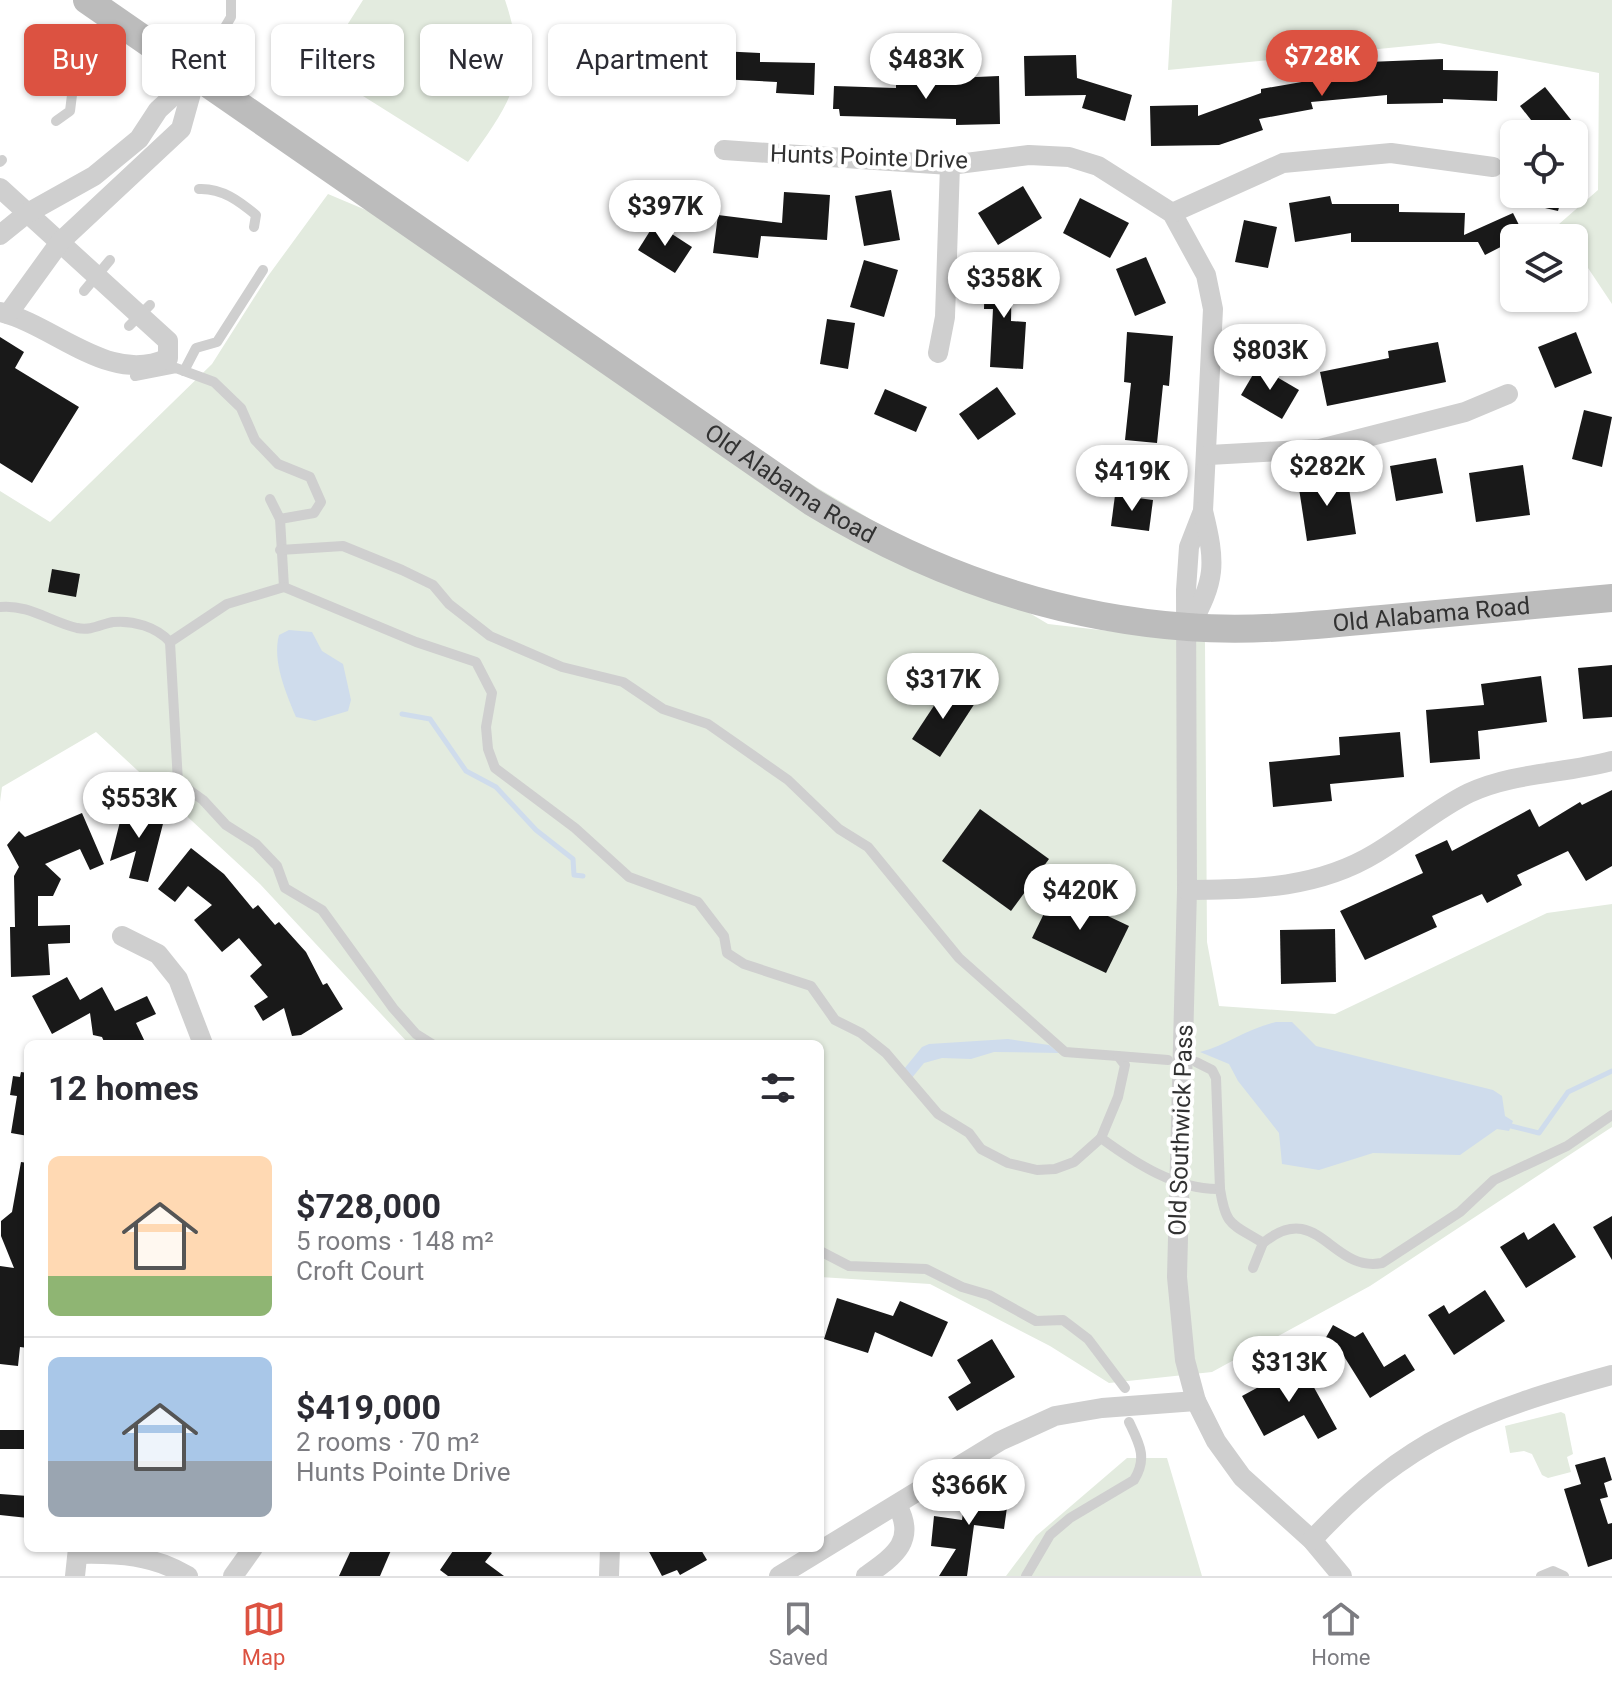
<!DOCTYPE html>
<meta charset="utf-8">
<style>
body{margin:0;font-family:Roboto,sans-serif;background:#f2f2f3;color:#2b2b33;height:100vh;display:flex;flex-direction:column;font-size:30px;white-space:nowrap}
*{box-sizing:border-box;margin:0}
p{font-size:26px;color:#7c7c81}
.icon{flex:none;width:44px;height:44px;fill:none;stroke:currentColor;stroke-width:2;stroke-linecap:round;stroke-linejoin:round}
.map{position:relative;flex:1;overflow:hidden}
.side{position:absolute;left:24px;top:1040px;width:800px;height:512px;display:flex;flex-direction:column;background:#fff;border-radius:12px;box-shadow:0 2px 6px #0004}
.side>*{flex:none}
.hud{position:absolute;left:24px;top:24px;width:800px;height:72px;display:flex;gap:16px}
.buttons{position:absolute;left:1500px;top:120px;display:grid;gap:16px}
.buttons a{display:grid;place-items:center;width:88px;height:88px;border-radius:12px;background:#fff;box-shadow:0 2px 6px #0004;font-size:40px}
.price{position:absolute;translate:-50% -68px;padding:0 18px;border-radius:28px;background:#fff;color:#222;font-size:26px;line-height:52px;filter:drop-shadow(0 2px 4px #0008)}
.price::after{content:'';position:absolute;left:50%;top:48px;width:24px;height:18px;margin-left:-12px;background:inherit;clip-path:polygon(0 0,100% 0,50% 100%)}
.price.selected{background:#dc5241;color:#fff}
ul{padding:0;list-style:none}
li{display:flex;align-items:center;gap:24px;height:200px;padding:0 24px}
li+li{border-top:2px solid #e1e1e2}
li span{display:grid;place-items:center;flex:none;width:224px;height:160px;border-radius:12px;color:#555}
li>.icon{margin-inline-start:auto}
span .icon{width:96px;height:96px;fill:#fffc;stroke-width:1}
li b{font-size:34px}
h2{display:flex;justify-content:space-between;align-items:center;height:96px;padding:0 24px;font-size:34px}
.tag{padding:0 28px;border-radius:12px;background:#fff;box-shadow:0 2px 6px #0004;font-size:28px;line-height:72px}
.tag.selected{background:#dc5241;color:#fff}
.tabs{display:flex;justify-content:space-around;align-items:center;height:112px;border-top:2px solid #e1e1e2;background:#fff;font-size:22px;color:#7c7c81}
.tabs a{display:grid;justify-items:center;gap:4px}
.tabs .selected{color:#dc5241}
.map>svg:first-child{display:block}
</style>
<div class="map">
<svg width="1612" height="1576" viewBox="0 0 1612 1576">
<rect width="100%" height="100%" fill="#fff"/>
<g fill="#e3ebdf">
<path d="M363,0H505C531,78 512,100 468,162L328,74L325,60Z"/>
<path d="M1172,0H1612V304L1574,247V238H1568L1559,224L1598,190L1599,73L1439,43L1168,70Z"/>
<path d="M328,194L444,243L816,487L1048,624L1205,642L1207,942L1219,1006L1335,1014L1547,913L1612,904V1127L1370,1286L1212,1372L1109,1383L1050,1346L930,1284L820,1277V1044H409L260,884L96,732L2,787L0,802V491L50,522L212,364L268,276Z"/>
<path d="M1561,1412L1565,1414L1573,1454L1567,1457L1571,1472L1548,1478L1542,1475L1532,1454L1524,1451L1510,1453L1505,1426Z"/>
<path d="M1127,1458H1167L1202,1576H1006L1036,1536Z"/>
</g>
<g fill="#cfdcec">
<path d="M289,630L312,632L322,651L343,664L351,700L348,711L315,721L296,717C286,693 272,661 279,635Z"/>
<path d="M1276,1022H1292L1316,1046L1493,1090L1502,1096L1505,1116L1513,1121L1509,1131L1497,1129L1460,1155L1373,1153L1319,1170L1282,1164L1279,1133L1238,1081L1229,1064L1200,1052C1227,1045 1248,1028 1276,1022Z"/>
<path d="M1008,1039L1049,1045L1059,1053L994,1052L971,1059L942,1058L924,1063L911,1079L904,1069L922,1047L929,1044Z"/>
</g>
<g fill="none" stroke-linecap="round" stroke-linejoin="round">
<g stroke="#cfdcec" stroke-width="5">
<path d="M402,714L430,719L466,771L496,787L536,830L573,859L574,875L583,876"/>
<path d="M1511,1126L1539,1133L1568,1092L1612,1071"/>
</g>
</g>
<g fill="#191919">
<path d="M655,36H699V50L760,53V62L815,63L814,95L776,93L777,82L699,78L698,86L655,85Z"/>
<path d="M1076,55L1077,78L1132,95L1125,121L1082,108L1086,95L1025,96L1024,56Z"/>
<path d="M1443,59V70L1498,71L1497,101L1443,99V103L1387,104V95L1311,102L1313,109L1259,119L1263,130L1219,145L1151,146L1150,106L1198,105V116L1261,93V89L1319,79L1318,64Z"/>
<path d="M999,76L1000,124L956,125V119L840,116L839,109H833L834,86L896,88V82H955L954,78Z"/>
<path d="M1545,87L1572,121L1556,134H1542L1520,106Z"/>
<path d="M1023,186L1042,218L998,245L978,213Z"/>
<path d="M891,190L900,240L864,246L855,196Z"/>
<path d="M784,192L830,195L827,240L761,236L758,258L713,253L718,215L782,223Z"/>
<path d="M1534,194H1563L1558,211L1532,205Z"/>
<path d="M1330,196L1332,204H1399V212L1465,213L1464,235L1513,213L1524,235L1485,255L1478,242H1351V233L1295,242L1289,203Z"/>
<path d="M1080,198L1129,223L1110,258L1063,233Z"/>
<path d="M1244,220L1277,227L1268,268L1235,262Z"/>
<path d="M655,223L692,247L675,273L638,250Z"/>
<path d="M1146,257L1166,303L1135,316L1116,269Z"/>
<path d="M864,260L898,270L884,317L850,307Z"/>
<path d="M985,265L1012,266L1011,321L1026,322L1023,369L990,367L993,309H984Z"/>
<path d="M827,319L855,323L848,369L820,364Z"/>
<path d="M1127,332L1173,336L1169,386L1163,385L1157,443L1125,440L1131,383L1124,382Z"/>
<path d="M1576,332L1592,373L1555,388L1538,347Z"/>
<path d="M0,337L24,352L15,368L79,407L32,483L0,463Z"/>
<path d="M1438,342L1446,382L1327,406L1320,372L1389,358L1388,351Z"/>
<path d="M1258,366L1299,390L1282,419L1241,395Z"/>
<path d="M997,387L1016,414L978,440L959,414Z"/>
<path d="M885,389L927,407L916,432L874,414Z"/>
<path d="M1584,410L1612,417L1602,467L1572,459Z"/>
<path d="M1436,458L1443,493L1396,501L1390,466Z"/>
<path d="M1523,465L1530,515L1476,522L1469,473Z"/>
<path d="M1347,475L1356,534L1307,541L1298,482Z"/>
<path d="M1115,495L1153,500L1149,531L1111,526Z"/>
<path d="M52,569L80,574L76,597L48,592Z"/>
<path d="M1612,665V717L1583,719L1578,668Z"/>
<path d="M1541,676L1547,722L1478,731L1480,759L1430,763L1426,710L1484,705L1481,684Z"/>
<path d="M947,686L975,703L940,757L912,739Z"/>
<path d="M1400,732L1404,777L1330,784L1332,801L1273,807L1269,762L1340,755L1339,737Z"/>
<path d="M1612,790V866L1586,881L1568,851L1517,875L1522,885L1487,903L1482,894L1432,916L1437,927L1365,960L1340,911L1423,873L1415,855L1447,840L1452,851L1530,809L1539,827L1580,802L1582,805Z"/>
<path d="M124,806L165,816L148,882L129,878L136,851L110,861Z"/>
<path d="M980,809L1049,859L1011,911L942,861Z"/>
<path d="M82,813L104,864L90,870L80,849L45,864L61,879L53,896H38V926L70,925V943L48,944L50,975L11,977L10,927H15L14,876L19,867L7,845L19,831L25,837Z"/>
<path d="M191,848L224,874L253,909L258,905L275,925L279,922L306,952L323,985L327,983L343,1009L301,1035L292,1036L284,1008L263,1021L254,1006L268,997L250,976L262,965L239,938L222,952L194,920L212,905L188,886L175,902L158,889Z"/>
<path d="M1055,891L1129,926L1106,973L1032,938Z"/>
<path d="M1335,929L1336,982L1281,984L1280,930Z"/>
<path d="M67,977L80,1000L102,987L115,1011L147,996L156,1014L136,1023L146,1044H105L102,1037L93,1035L90,1013L52,1034L32,996Z"/>
<path d="M21,1072L28,1073V1136L11,1133L17,1096L10,1095L13,1076L20,1077Z"/>
<path d="M21,1162L28,1163L25,1297H28V1348L20,1347L18,1366L0,1364V1266L14,1268L1,1236V1221L12,1212Z"/>
<path d="M1612,1216V1260L1593,1227Z"/>
<path d="M1554,1223L1576,1257L1526,1288L1500,1247L1524,1232L1528,1240Z"/>
<path d="M1485,1290L1505,1321L1454,1355L1428,1315L1444,1305L1449,1314Z"/>
<path d="M837,1298L893,1316L900,1301L948,1322L932,1357L875,1332L868,1353L824,1339Z"/>
<path d="M1333,1325L1355,1337L1363,1332L1384,1367L1405,1354L1415,1370L1370,1398L1340,1350L1324,1341Z"/>
<path d="M992,1339L1015,1377L957,1411L948,1397L971,1383L957,1360Z"/>
<path d="M1301,1364L1337,1429L1318,1439L1304,1415L1264,1436L1242,1396Z"/>
<rect x="0" y="1430" width="28" height="19"/>
<path d="M1605,1457L1612,1480L1604,1483L1608,1497L1600,1499L1608,1524L1612,1523V1559L1588,1567L1564,1489L1581,1484L1575,1465Z"/>
<path d="M966,1487L1009,1493L1004,1529L974,1525L967,1576H939L956,1549L931,1546L934,1516L962,1520Z"/>
<path d="M0,1494L28,1496V1518L0,1515Z"/>
<path d="M352,1548H392L380,1576H339Z"/>
<path d="M455,1548H485L492,1553L485,1562L504,1576H448L440,1570Z"/>
<path d="M647,1548H700L707,1560L680,1575L677,1570L662,1576Z"/>
</g>
<g fill="none" stroke-linecap="round" stroke-linejoin="round">
<g stroke="#cfcfcf" stroke-width="10">
<path d="M36,59L53,58L72,95L70,111L56,121"/>
<path d="M197,74L231,17V0"/>
<path d="M0,162L2,160"/>
<path d="M199,189C222,188 239,201 256,215L254,227"/>
<path d="M84,291L110,260"/>
<path d="M129,326L150,305"/>
<path d="M184,371L196,348L217,342L263,270"/>
<path d="M135,376L176,368L214,382L241,408L255,440L278,464L310,477L321,502L314,513L280,519L284,587L416,642L476,662L492,693L486,727L488,749L495,768L575,828L629,877L698,902L724,936L727,953L744,964L811,986L835,1020L861,1033L886,1053L938,1114L969,1133L981,1149L1008,1163L1037,1170L1055,1169L1074,1162L1101,1138C1135,1163 1176,1190 1220,1189C1226,1227 1231,1223 1263,1243L1253,1268"/>
<path d="M270,499L280,519"/>
<path d="M280,550L343,546L402,570L433,585L449,604L490,636L562,667L623,682L663,709L708,724L788,780L839,829L868,847L959,958L1065,1052L1118,1056L1125,1065L1118,1097L1101,1138"/>
<path d="M284,587L227,604L170,642L178,782L203,800L226,825L256,844L277,866L285,888L322,910L393,1008L416,1034L432,1044"/>
<path d="M0,607C28,604 51,622 77,628C92,631 101,624 113,622C133,620 157,627 170,642"/>
<path d="M1118,1056L1168,1060"/>
<path d="M1196,1062L1212,1070L1216,1078L1220,1189"/>
<path d="M1263,1243C1318,1198 1331,1273 1382,1263L1460,1212L1494,1180L1567,1146L1612,1115"/>
<path d="M820,1251L849,1266L926,1269L962,1287L989,1295L1036,1321L1063,1320L1088,1339L1125,1388"/>
<path d="M1026,1576L1050,1535L1070,1518L1134,1480C1148,1458 1139,1443 1129,1422"/>
<path d="M1541,1576L1553,1571L1564,1576"/>
</g>
<g stroke="#cfcfcf" stroke-width="20">
<path d="M724,150L950,165L1029,155L1069,157L1098,166L1172,213L1206,275L1213,309L1203,511L1189,547L1186,590L1187,890L1177,1277L1185,1360L1196,1401L1216,1441L1242,1477L1312,1540L1342,1576"/>
<path d="M0,188L168,341V358C110,386 55,325 0,312"/>
<path d="M1172,213L1283,163L1391,153L1493,167"/>
<path d="M0,235L26,214L94,176L139,139L158,110L196,75"/>
<path d="M8,314L60,242L181,129L196,75"/>
<path d="M938,353L945,317L950,165"/>
<path d="M1209,455L1320,449L1465,412L1508,394"/>
<path d="M1189,628C1216,580 1216,564 1203,511"/>
<path d="M1187,890C1254,889 1317,889 1376,853C1408,834 1436,809 1469,793C1514,772 1565,774 1612,761"/>
<path d="M122,936L158,954L178,979L203,1044"/>
<path d="M1312,1540C1407,1438 1480,1411 1612,1375"/>
<path d="M78,1554C118,1553 153,1555 188,1576"/>
<path d="M75,1576L78,1548"/>
<path d="M233,1576L253,1548"/>
<path d="M609,1576L610,1548"/>
<path d="M779,1576L1000,1441L1055,1416L1102,1408L1196,1401"/>
<path d="M866,1576C894,1556 917,1541 897,1505"/>
</g>
<path stroke="#bcbcbc" stroke-width="28" id="s1" d="M87,0L812,502C928,573 1052,617 1188,627C1253,632 1318,625 1382,619C1459,612 1535,605 1612,598"/>
</g>
<g text-anchor="middle" stroke-width="8" stroke-linejoin="round" paint-order="stroke">
<g font-size="24" fill="#323232" stroke="#fff">
<text transform="translate(869 157) rotate(2)" y="8">Hunts Pointe Drive</text>
<text dy="8" stroke="none"><textPath href="#s1" startOffset="854">Old Alabama Road</textPath></text>
<text dy="8" stroke="none"><textPath href="#s1" startOffset="1526">Old Alabama Road</textPath></text>
<text transform="translate(1181 1130) rotate(-88)" y="8">Old Southwick Pass</text>
</g>
</g>
</svg>
<div class="buttons">
<a><svg class="icon" aria-label="locate" viewBox="0 0 24 24"><circle cx="12" cy="12" r="6"/><path d="M12 2v4M12 18v4M2 12h4M18 12h4"/></svg></a>
<a><svg class="icon" aria-label="layers" viewBox="0 0 24 24"><path d="M12 4l9 5-9 5-9-5zM3 14l9 5 9-5"/></svg></a>
</div>
<b class="price selected" style="left:1322px;top:98px">$728K</b>
<b class="price" style="left:926px;top:101px">$483K</b>
<b class="price" style="left:665px;top:248px">$397K</b>
<b class="price" style="left:1004px;top:320px">$358K</b>
<b class="price" style="left:1270px;top:392px">$803K</b>
<b class="price" style="left:1327px;top:508px">$282K</b>
<b class="price" style="left:1132px;top:513px">$419K</b>
<b class="price" style="left:943px;top:721px">$317K</b>
<b class="price" style="left:139px;top:840px">$553K</b>
<b class="price" style="left:1080px;top:932px">$420K</b>
<b class="price" style="left:1289px;top:1404px">$313K</b>
<b class="price" style="left:969px;top:1527px">$366K</b>
<div class="hud">
<a class="tag selected">Buy</a>
<a class="tag">Rent</a>
<a class="tag">Filters</a>
<a class="tag">New</a>
<a class="tag">Apartment</a>
</div>
<section class="side">
<h2>12 homes<svg class="icon" aria-label="filters" viewBox="0 0 24 24"><path d="M4 7h16M4 17h16"/><circle cx="9" cy="7" r="2"/><circle cx="15" cy="17" r="2"/></svg></h2>
<ul>
<li><span style="background:linear-gradient(#ffd9b3 75%,#8fb573 0)"><svg class="icon" aria-label="home" viewBox="0 0 24 24"><path d="M3 11l9-7 9 7M6 9v11h12V9"/></svg></span><div><b>$728,000</b><p>5 rooms · 148 m²</p><p>Croft Court</p></div></li>
<li><span style="background:linear-gradient(#a9c7e8 65%,#9aa5b1 0)"><svg class="icon" aria-label="home" viewBox="0 0 24 24"><path d="M3 11l9-7 9 7M6 9v11h12V9"/></svg></span><div><b>$419,000</b><p>2 rooms · 70 m²</p><p>Hunts Pointe Drive</p></div></li>
</ul>
</section>
</div>
<nav class="tabs">
<a class="selected"><svg class="icon" aria-label="map" viewBox="0 0 24 24"><path d="M3 6l6-2 6 2 6-2v14l-6 2-6-2-6 2zM9 4v14M15 6v14"/></svg>Map</a>
<a><svg class="icon" aria-label="saved" viewBox="0 0 24 24"><path d="M7 4h10v16l-5-4-5 4z"/></svg>Saved</a>
<a><svg class="icon" aria-label="home" viewBox="0 0 24 24"><path d="M3 11l9-7 9 7M6 9v11h12V9"/></svg>Home</a>
</nav>
